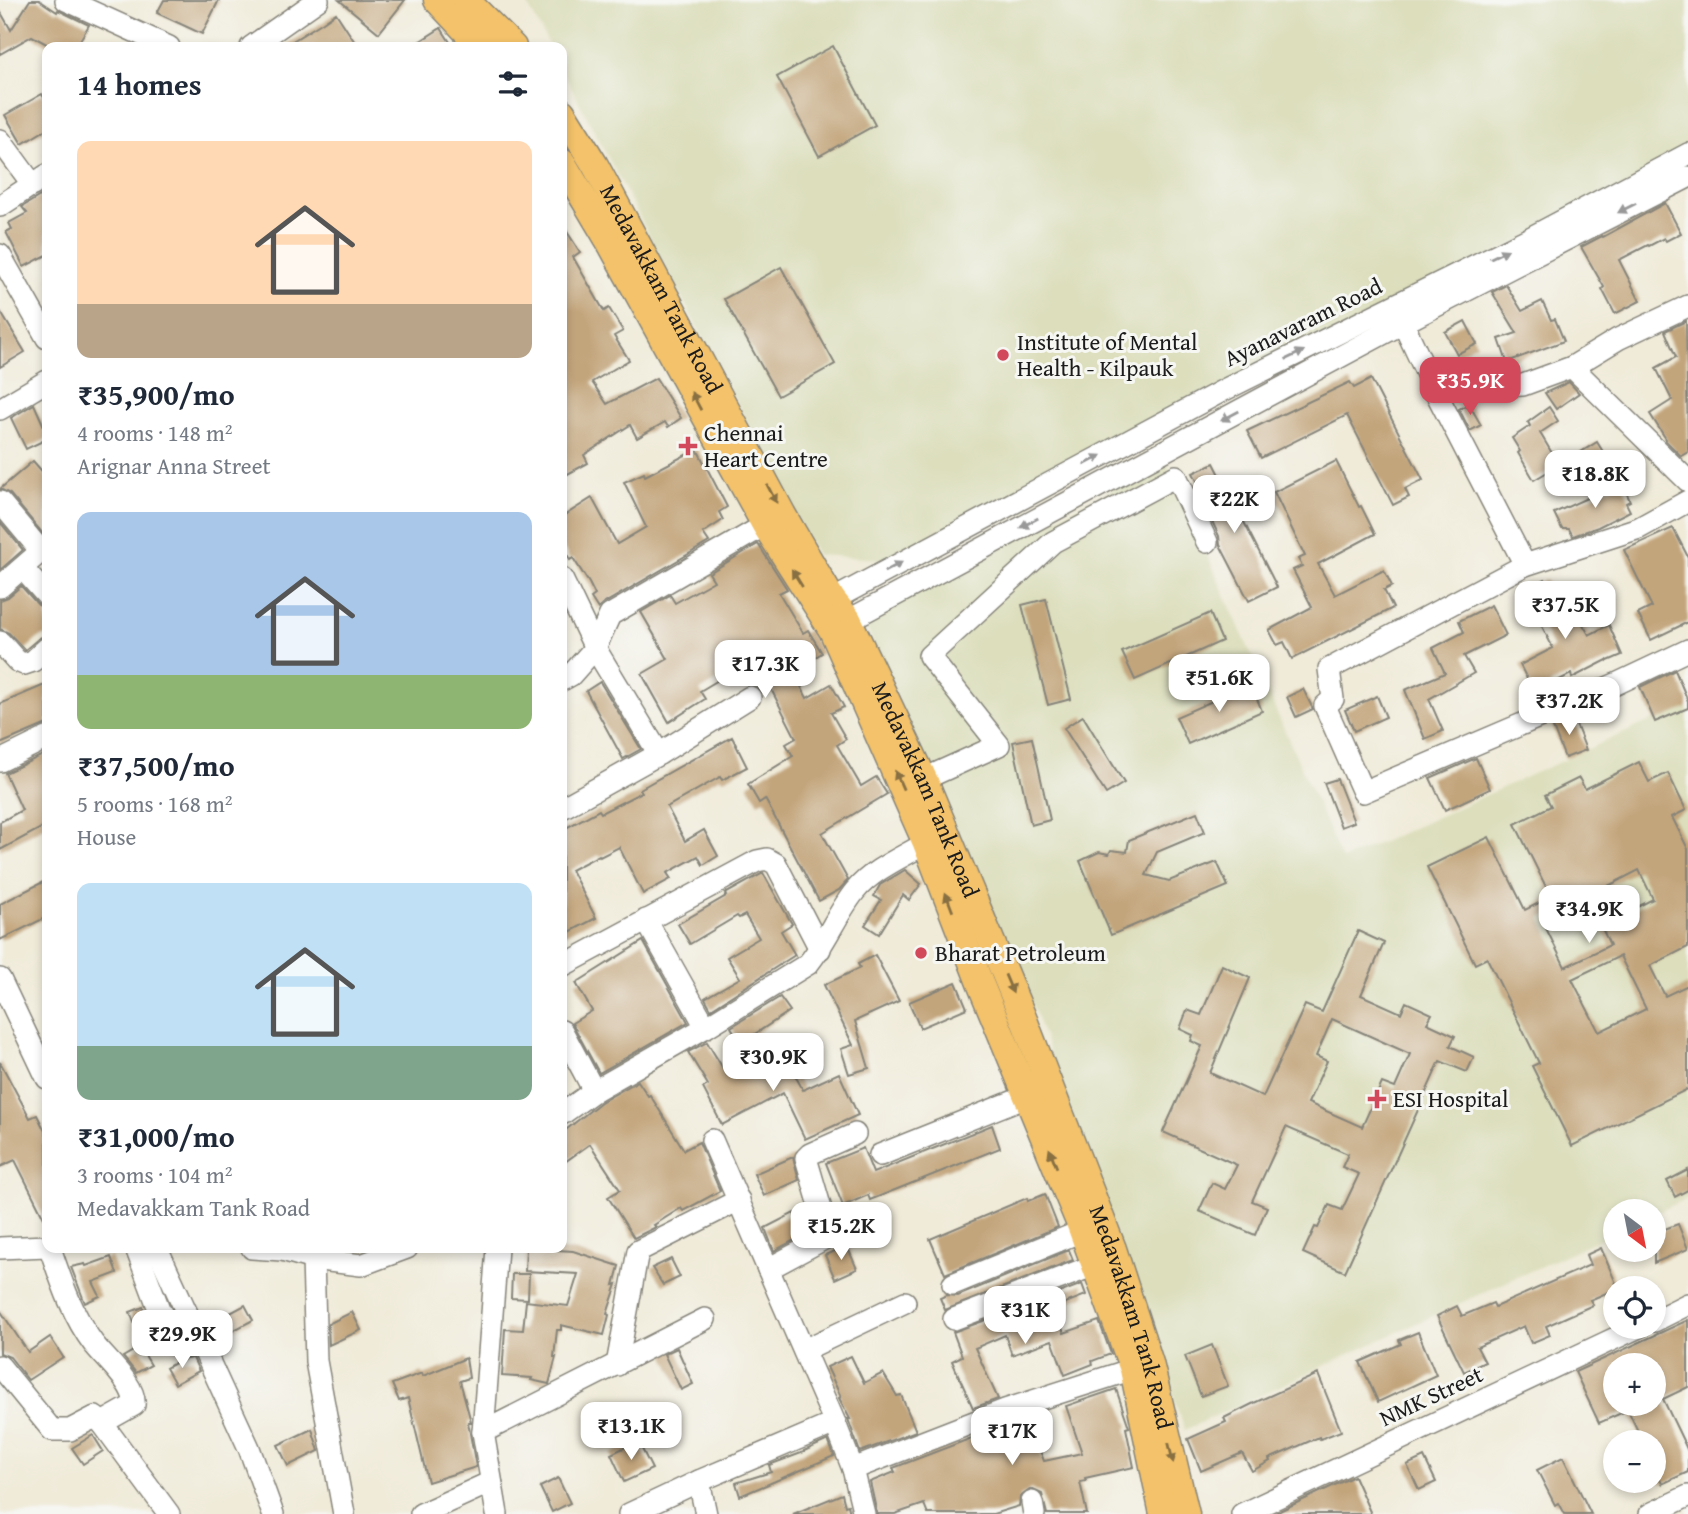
<!DOCTYPE html>
<meta charset="utf-8">
<style>
body{margin:0;font-family:"Gentium Book Plus",serif;background:#f2f2f3;color:#1f2937;height:100vh;display:flex;flex-direction:column;font-size:26px;white-space:nowrap}
*{box-sizing:border-box;margin:0}
p{font-size:23px;color:#747a83}
.icon{flex:none;width:38px;height:38px;fill:none;stroke:currentColor;stroke-width:2;stroke-linecap:round;stroke-linejoin:round}
.map{position:relative;flex:1;overflow:hidden}
.side{position:absolute;left:42px;top:42px;width:525px;height:1211px;display:flex;flex-direction:column;background:#fff;border-radius:14px;box-shadow:0 4px 10px #0003}
.side>*{flex:none}
.needle{width:46px;rotate:148deg}
.tools{position:absolute;left:1603px;top:1199px;display:grid;gap:14px}
.tools a{display:grid;place-items:center;width:63px;height:63px;border-radius:50%;background:#fff;box-shadow:0 4px 10px #0003;font-size:35px}
.price{position:absolute;translate:-50% -60px;padding:0 16px;border-radius:14px;background:#fff;color:#222;font-size:23px;line-height:46px;filter:drop-shadow(0 2px 4px #0008)}
.price::after{content:'';position:absolute;left:50%;top:42px;width:21px;height:16px;margin-left:-10px;background:inherit;clip-path:polygon(0 0,100% 0,50% 100%)}
.price.selected{background:#d1495b;color:#fff}
ul{padding:0;list-style:none}
li{display:grid;align-content:center;gap:14px;height:371px;padding:0 35px}
li span{display:grid;place-items:center;height:217px;border-radius:14px;color:#555}
li>.icon{margin-inline-start:auto}
span .icon{width:126px;height:126px;fill:#fffc;stroke-width:1}
li b{font-size:30px}
h2{display:flex;justify-content:space-between;align-items:center;height:84px;padding:0 35px;font-size:30px}
.map>svg:first-child{display:block}
</style>
<div class="map">
<svg width="1688" height="1514" viewBox="0 0 1688 1514">
<rect width="100%" height="100%" fill="#f6f6f2"/>
<filter id="ink" filterUnits="userSpaceOnUse"><feTurbulence type="fractalNoise" baseFrequency=".0143" numOctaves="2"/><feDisplacementMap in="SourceGraphic" scale="14" xChannelSelector="R" yChannelSelector="G"/><feConvolveMatrix kernelMatrix="1 2 1 2 8 2 1 2 1" color-interpolation-filters="sRGB"/></filter>
<filter id="wash" filterUnits="userSpaceOnUse"><feTurbulence type="fractalNoise" baseFrequency=".00686" numOctaves="4" result="noise"/><feDisplacementMap in="SourceGraphic" scale="28" xChannelSelector="R" yChannelSelector="G"/><feGaussianBlur stdDeviation="1.57" result="paint"/><feColorMatrix in="noise" values="0 0 0 0 0 0 0 0 0 0 0 0 0 0 0 0 0 1.4 0 .05"/><feComposite in="paint" operator="in"/></filter>
<g filter="url(#wash)">
<rect width="100%" height="100%" fill="#f0ebd9"/>
<g fill="#dcdebc">
<path d="M525,0H1688V155L894,560L817,555L562,70V47H550Z"/>
<path d="M1166,461L1342,860L1688,704V1198L1654,1214V1211H1615V1232L1185,1430L1031,1001L862,618Z"/>
</g>
<g id="blocks">
<g fill="#c3a57c" fill-rule="evenodd">
<path d="M30,0H39L57,12L58,10L89,25L76,47H52L32,36L0,54V11L11,30Z"/>
<path d="M164,0H219L202,34L157,13Z"/>
<path d="M339,0H405L379,33Z"/>
<path d="M336,13L358,47H283L323,22Z"/>
<path d="M441,28L453,47H411Z"/>
<path d="M833,46L875,125L819,156L777,77Z"/>
<path d="M42,94L47,103V129L22,144L5,115Z"/>
<path d="M40,196L47,204V255L24,267L6,232L12,229L9,223L27,213L22,207Z"/>
<path d="M1665,203L1681,233L1666,241L1664,238L1649,246L1648,245L1619,260L1640,301L1615,314L1602,289L1604,287L1581,247L1602,236L1603,237Z"/>
<path d="M562,224L580,252L573,257L604,311L609,308L623,331L614,336L629,360L592,382L607,404L656,378L681,418L668,427L665,422L637,438L630,425L584,455L588,463L562,477Z"/>
<path d="M781,267L835,364L778,396L724,299Z"/>
<path d="M1506,285L1522,311L1542,301L1551,320L1555,319L1564,341L1507,362L1499,339L1517,333L1492,292Z"/>
<path d="M0,311L25,352L0,367Z"/>
<path d="M1465,321L1477,344L1457,354L1445,332Z"/>
<path d="M1686,321L1688,452L1681,456L1665,440L1666,439L1650,414L1672,400L1656,368L1676,357L1665,331Z"/>
<path d="M1371,379L1423,480L1405,489L1409,497L1393,505L1347,415L1261,458L1247,431L1350,382L1354,388Z"/>
<path d="M1569,382L1579,393L1556,409L1545,393Z"/>
<path d="M34,404L47,433V439L26,449L11,418Z"/>
<path d="M1469,404L1481,425L1470,431L1459,409Z"/>
<path d="M1549,407L1558,421L1540,433L1559,465L1534,480L1518,453L1520,451L1512,438L1530,426L1528,422Z"/>
<path d="M1597,442L1608,460L1581,476L1570,459Z"/>
<path d="M697,449L727,507L719,512L723,520L703,533L709,542L603,604L598,609L591,598L595,595L589,583L573,558L570,560L562,545V517L592,498L617,544L646,527L624,482L644,473L645,476Z"/>
<path d="M33,461L47,477V533L43,534L10,494L0,489Z"/>
<path d="M1336,461L1359,507L1361,506L1375,534L1318,564L1335,595L1384,570L1392,586L1384,590L1393,608L1292,659L1284,642L1277,645L1269,630L1312,607L1293,570L1302,566L1298,559L1305,556L1274,492Z"/>
<path d="M1214,463L1277,587L1249,601L1220,545L1219,536L1198,491L1202,490L1193,473Z"/>
<path d="M1622,482L1630,501L1626,503L1630,511L1598,527L1573,536L1569,529H1562L1554,513Z"/>
<path d="M0,522L23,550L0,570Z"/>
<path d="M1673,528L1688,557V622L1651,640L1638,614L1652,607L1624,550Z"/>
<path d="M758,544L787,589L779,593L803,633L808,630L822,653L793,671L807,698L831,684L844,707L831,713L846,739L837,745L861,786L876,777L887,794L822,833L848,880L839,890L819,901L765,799L759,803L748,784L793,756L786,744L796,738L769,685L761,690L745,664L700,691L705,699L669,722L642,674L668,659L641,612L670,595L675,603L714,581L709,573Z"/>
<path d="M1545,579L1559,603L1568,598L1589,635L1609,625L1622,655L1608,661L1607,660L1572,678L1571,674L1534,693L1520,665L1553,648L1524,591Z"/>
<path d="M21,586L38,605L47,609V635L39,638L25,650L9,633L0,629V600L8,597Z"/>
<path d="M1046,599L1071,699L1048,705L1022,605Z"/>
<path d="M1491,605L1506,635L1464,656L1474,673L1429,699L1443,731L1425,739L1405,690L1445,673L1433,648L1464,632L1459,621Z"/>
<path d="M1210,613L1222,641L1135,680L1122,652Z"/>
<path d="M1675,670L1688,701V708L1655,722L1640,687Z"/>
<path d="M600,682L641,749L623,759L586,691Z"/>
<path d="M47,684V724L0,744V704Z"/>
<path d="M1251,684L1262,711L1188,744L1176,717Z"/>
<path d="M1303,689L1313,709L1296,717L1287,697Z"/>
<path d="M1377,696L1386,717L1354,731L1345,710Z"/>
<path d="M1083,716L1124,783L1106,794L1064,728Z"/>
<path d="M1573,717L1586,750L1565,758L1552,725Z"/>
<path d="M732,737L747,767L722,780L720,777L667,807L685,841L704,830L718,856L703,865L698,856L667,873L671,879L643,894L619,847L600,857L599,855L571,870L596,918L562,936V830L599,810L601,813L642,792L640,789Z"/>
<path d="M1032,738L1050,820L1031,825L1013,742Z"/>
<path d="M47,753V825L0,850V822L22,810L5,773Z"/>
<path d="M1476,758L1490,789L1445,810L1430,778Z"/>
<path d="M1639,762L1649,782L1668,773L1686,810L1672,817L1688,849V947L1650,966L1665,996L1688,985V1089L1572,1146L1532,1066L1539,1063L1487,958L1475,964L1427,867L1489,837L1525,910L1551,897L1515,824L1551,806L1545,795L1579,778L1585,789ZM1639,870L1653,899L1622,915L1608,886ZM1586,895L1610,945L1565,967L1541,918ZM1620,956L1646,1009L1599,1032L1572,979Z"/>
<path d="M1337,779L1354,822L1341,827L1324,783Z"/>
<path d="M1197,812L1205,832L1157,852L1146,875L1169,881L1217,862L1228,886L1111,935L1080,861L1099,852L1109,854L1111,850L1127,852L1129,840Z"/>
<path d="M905,870L921,884L909,900L903,895L879,934L865,925L881,900L874,896L880,885Z"/>
<path d="M763,873L792,924L781,931L795,955L711,1009L705,998L740,978L727,957L759,938L745,915L739,918L737,916L690,944L678,924L726,896L725,894Z"/>
<path d="M47,880V917L0,940V904Z"/>
<path d="M1358,931L1384,943L1361,995L1401,1013L1406,1002L1432,1014L1427,1023L1455,1036L1450,1046L1474,1057L1467,1072L1440,1061L1345,1272L1303,1253L1315,1227L1318,1228L1329,1205L1342,1210L1359,1174L1342,1167L1348,1154L1286,1127L1252,1201L1267,1207L1255,1235L1199,1211L1212,1183L1225,1189L1237,1165L1163,1132L1202,1046L1191,1041L1193,1035L1180,1029L1187,1010L1201,1015L1222,965L1250,978L1210,1073L1263,1097L1305,1005L1322,1012ZM1332,1019L1410,1054L1395,1088L1382,1083L1362,1127L1308,1103L1327,1061L1316,1056Z"/>
<path d="M643,941L688,1022L599,1073L572,1023L592,1011L576,983Z"/>
<path d="M875,955L899,1001L855,1021L869,1068L849,1074L841,1049L853,1045L824,985L860,968L858,964Z"/>
<path d="M956,982L967,1008L920,1028L909,1002Z"/>
<path d="M780,997L790,1011L741,1043L731,1027Z"/>
<path d="M707,1042L727,1075L761,1059L771,1079L791,1068L803,1090L839,1073L858,1115L805,1139L783,1093L722,1125L703,1088L708,1085L688,1052Z"/>
<path d="M0,1062L30,1118L37,1115L47,1135V1224L15,1160L0,1167Z"/>
<path d="M638,1081L648,1096L650,1095L684,1150L699,1142L720,1191L683,1211L681,1208L654,1225L656,1227L634,1238L608,1197L620,1190L590,1144L562,1164V1133L601,1102Z"/>
<path d="M992,1125L1000,1148L870,1200L868,1195L843,1206L826,1163L863,1148L873,1173Z"/>
<path d="M793,1157L799,1180L764,1196L754,1174Z"/>
<path d="M1688,1170V1190L1675,1197L1667,1181Z"/>
<path d="M1045,1194L1058,1227L945,1274L930,1239L1027,1198L1028,1201Z"/>
<path d="M794,1213L804,1235L774,1251L765,1228Z"/>
<path d="M1678,1224L1688,1249L1654,1263V1233Z"/>
<path d="M847,1246L857,1269L835,1279L825,1255Z"/>
<path d="M526,1248L573,1251L619,1266L614,1285L617,1284L607,1314L609,1315L604,1335L561,1325V1330H557L554,1357H556L549,1384L531,1380L532,1378L502,1376L505,1329L523,1330L526,1301L568,1306L578,1274L525,1271Z"/>
<path d="M1601,1248L1618,1288L1590,1300L1593,1305L1546,1326L1550,1335L1531,1343L1524,1326L1477,1347L1485,1362L1464,1372L1437,1316L1457,1306L1462,1316L1493,1303L1495,1307L1590,1265L1586,1255Z"/>
<path d="M1069,1250L1073,1260L945,1310L940,1298L947,1295L958,1296Z"/>
<path d="M111,1257L117,1273L93,1282L100,1296L85,1303L71,1267L85,1264L86,1266Z"/>
<path d="M671,1259L680,1277L663,1285L652,1268Z"/>
<path d="M512,1274H529L528,1299L511,1298Z"/>
<path d="M1082,1284L1086,1295L1058,1306L1054,1295Z"/>
<path d="M1051,1300L1064,1333L1099,1321L1111,1354L1092,1361L1093,1364L1065,1375L1052,1340L1012,1355L1005,1335L975,1348L998,1399L973,1408L952,1361L962,1356L953,1332L1011,1311L1013,1316Z"/>
<path d="M245,1305L253,1320L227,1334L219,1319Z"/>
<path d="M143,1307L150,1324L137,1330L130,1312Z"/>
<path d="M0,1310L28,1352L50,1337L63,1357L28,1380L10,1357L0,1353Z"/>
<path d="M352,1312L361,1330L329,1345L328,1324Z"/>
<path d="M1688,1320V1387L1663,1399L1688,1451V1472L1662,1484L1654,1466V1442H1643L1628,1410L1599,1423L1575,1372ZM1615,1365H1654V1404H1615Z"/>
<path d="M1418,1332L1436,1375L1378,1402L1360,1362L1401,1344L1399,1340Z"/>
<path d="M1212,1345L1228,1386L1201,1396L1185,1356Z"/>
<path d="M140,1347L151,1365L136,1373L123,1357Z"/>
<path d="M677,1348L693,1384L681,1390L664,1354Z"/>
<path d="M851,1356L864,1383L883,1373L897,1396L901,1395L916,1431L860,1452L848,1419H850L839,1398L841,1397L827,1367Z"/>
<path d="M193,1358L199,1371L175,1384L166,1368L180,1360Z"/>
<path d="M466,1358L469,1378L460,1381L471,1422H468L476,1467L428,1482L408,1398L399,1401L392,1384L422,1373L423,1376Z"/>
<path d="M1318,1374L1341,1431L1320,1439L1319,1437L1269,1459L1270,1461L1252,1471L1242,1453L1201,1471L1188,1439L1226,1422L1224,1418L1254,1403Z"/>
<path d="M1116,1389L1129,1427L1126,1428L1134,1467L1085,1478L1086,1481L1080,1482L1087,1514H1047L1042,1494L1031,1489L1020,1497L1019,1506L993,1514H928L924,1504L895,1514H877L870,1482L895,1472L893,1468L1027,1417L1044,1461L1082,1453L1066,1406Z"/>
<path d="M312,1429L319,1451L288,1466L278,1445Z"/>
<path d="M93,1435L103,1451L83,1464L72,1448Z"/>
<path d="M828,1440L834,1456L740,1496L736,1483L771,1472L769,1465L804,1452V1451Z"/>
<path d="M638,1441L652,1469L624,1482L611,1454Z"/>
<path d="M1424,1457L1436,1482L1419,1490L1407,1465Z"/>
<path d="M1563,1457L1591,1514H1565L1559,1503L1555,1505L1537,1470Z"/>
<path d="M1354,1476L1371,1514H1273Z"/>
<path d="M558,1478L570,1503L552,1512L540,1487Z"/>
<path d="M842,1494L845,1506L848,1505L850,1514H793Z"/>
</g>
</g>
</g>
<g filter="url(#ink)">
<use href="#blocks" fill-opacity="0" stroke="#86847a" stroke-width="2"/>
<g fill="none" stroke-linecap="round" stroke-linejoin="round">
<g stroke="#86847a" stroke-width="24">
<g id="minor">
<path d="M66,0L169,47"/>
<path d="M251,47L318,0"/>
<path d="M0,140L33,185"/>
<path d="M0,206L47,175"/>
<path d="M0,255L47,338"/>
<path d="M1403,323L1434,389L1525,565L1639,528L1688,501"/>
<path d="M1572,367L1688,481"/>
<path d="M1434,389L1523,385L1572,367L1618,339L1688,306"/>
<path d="M0,409L47,381"/>
<path d="M0,502L41,551"/>
<path d="M1525,565L1329,669L1333,699L1325,706L1363,792L1616,684L1688,650"/>
<path d="M23,569L47,596"/>
<path d="M562,579L595,648L659,754"/>
<path d="M0,587L47,546"/>
<path d="M821,606L1224,390L1526,240L1688,154"/>
<path d="M836,627L1403,323L1688,177"/>
<path d="M0,642L17,661L24,664L33,661L47,648"/>
<path d="M562,680L571,675L595,648L610,615L765,525"/>
<path d="M0,761L47,738"/>
<path d="M924,779L999,745L929,656L1053,542L1176,476L1207,542"/>
<path d="M562,808L659,754L750,697"/>
<path d="M646,920L706,1027"/>
<path d="M562,966L757,861L767,859L776,864L820,949"/>
<path d="M0,979L47,1078"/>
<path d="M562,1031L594,1091"/>
<path d="M562,1114L594,1091L706,1027L808,964C827,941 837,913 855,891C873,869 903,857 926,843"/>
<path d="M712,1140L835,1423L853,1469L864,1514"/>
<path d="M880,1155L1027,1096"/>
<path d="M0,1248L47,1246"/>
<path d="M50,1248C61,1280 72,1315 93,1343C104,1358 137,1385 134,1405L102,1423L169,1514"/>
<path d="M136,1248L159,1309L179,1347H185L198,1340"/>
<path d="M157,1248L249,1448L273,1514"/>
<path d="M252,1248L282,1250L313,1259L361,1265L407,1248"/>
<path d="M313,1259L316,1361L344,1514"/>
<path d="M768,1269L824,1239L828,1233L806,1158L810,1154L855,1134"/>
<path d="M953,1284L1082,1231"/>
<path d="M954,1319L1095,1265"/>
<path d="M1654,1321L1688,1304"/>
<path d="M804,1350L905,1302"/>
<path d="M617,1365L638,1251L739,1200"/>
<path d="M0,1366L52,1430H70L95,1417L102,1423"/>
<path d="M483,1432L705,1319"/>
<path d="M853,1469L1005,1410L1133,1369"/>
<path d="M699,1481L706,1514"/>
<path d="M1032,1502L1034,1514"/>
<path d="M421,1514L491,1482"/>
<path d="M497,1514L483,1432L497,1248"/>
<path d="M629,1514L699,1481L835,1423"/>
<path d="M1242,1514L1641,1326"/>
<path d="M1650,1514L1688,1496"/>
</g>
</g>
<g stroke="#86847a" stroke-width="29">
<g id="major">
<path d="M437,0L481,47"/>
<path d="M466,0L513,47"/>
<path id="s1" d="M562,112L595,165L783,515L832,599L848,619L924,779L1024,1020L1113,1249L1150,1363L1186,1514"/>
<path d="M562,162L609,241L765,525L832,630L926,843L980,983L1079,1222L1133,1369L1163,1514"/>
</g>
</g>
<use href="#minor" stroke="#fff" stroke-width="21"/>
<use href="#major" stroke="#f3c26a" stroke-width="26"/>
</g>
<defs><path id="oneway-solid" d="M-6-.8H1V-3.2L6.5 0L1 3.2V.8H-6Z" transform="scale(1.75)"/></defs>
<g fill="#999">
<use href="#oneway-solid" transform="translate(1627 208) rotate(153)"/>
<use href="#oneway-solid" transform="translate(1499 254) rotate(-26)"/>
<use href="#oneway-solid" transform="translate(1295 355) rotate(-26)"/>
<use href="#oneway-solid" transform="translate(1230 416) rotate(152)"/>
<use href="#oneway-solid" transform="translate(1093 460) rotate(-28)"/>
<use href="#oneway-solid" transform="translate(1029 523) rotate(152)"/>
<use href="#oneway-solid" transform="translate(893 567) rotate(-28)"/>
</g>
<g fill="#886f43">
<use href="#oneway-solid" transform="translate(696 401) rotate(-118)"/>
<use href="#oneway-solid" transform="translate(772 494) rotate(62)"/>
<use href="#oneway-solid" transform="translate(797 578) rotate(-122)"/>
<use href="#oneway-solid" transform="translate(899 780) rotate(-114)"/>
<use href="#oneway-solid" transform="translate(949 902) rotate(-111)"/>
<use href="#oneway-solid" transform="translate(1009 984) rotate(67)"/>
<use href="#oneway-solid" transform="translate(1053 1158) rotate(-112)"/>
<use href="#oneway-solid" transform="translate(1171 1453) rotate(77)"/>
</g>
</g>
<g fill="#d1495b" stroke="#f6f6f2" stroke-width="2.5">
<circle cx="1003" cy="355" r="7"/>
<path d="M684.5 435.5h7v7h7v7h-7v7h-7v-7h-7v-7h7z"/>
<circle cx="921" cy="953" r="7"/>
<path d="M1373.5 1088.5h7v7h7v7h-7v7h-7v-7h-7v-7h7z"/>
</g>
<g text-anchor="middle" stroke-width="6" stroke-linejoin="round" paint-order="stroke">
<g font-size="23" fill="#1c1c1c" stroke="#f6f6f2">
<text dy="8" stroke="none"><textPath href="#s1" startOffset="203">Medavakkam Tank Road</textPath></text>
<text transform="translate(1303 322) rotate(-26)" y="8">Ayanavaram Road</text>
<text dy="8" stroke="none"><textPath href="#s1" startOffset="770">Medavakkam Tank Road</textPath></text>
<text dy="8" stroke="none"><textPath href="#s1" startOffset="1337">Medavakkam Tank Road</textPath></text>
<text transform="translate(1431 1396) rotate(-25)" y="8">NMK Street</text>
</g>
<g font-size="23" fill="#1c1c1c" stroke="#f6f6f2" text-anchor="start">
<text x="1017" y="350">Institute of Mental<tspan x="1017" dy="26">Health - Kilpauk</tspan></text>
<text x="704" y="441">Chennai<tspan x="704" dy="26">Heart Centre</tspan></text>
<text x="935" y="961">Bharat Petroleum</text>
<text x="1393" y="1107">ESI Hospital</text>
</g>
</g>
</svg>
<div class="tools">
<a><svg class="needle" viewBox="-14 -14 28 28"><path d="M0-13l5 13h-10z" fill="#e53935"/><path d="M0 13l5-13h-10z" fill="#747a83"/></svg></a>
<a><svg class="icon" aria-label="locate" viewBox="0 0 24 24"><circle cx="12" cy="12" r="6"/><path d="M12 2v4M12 18v4M2 12h4M18 12h4"/></svg></a>
<a>+</a>
<a>−</a>
</div>
<b class="price selected" style="left:1470px;top:417px">₹35.9K</b>
<b class="price" style="left:1595px;top:510px">₹18.8K</b>
<b class="price" style="left:1234px;top:535px">₹22K</b>
<b class="price" style="left:1565px;top:641px">₹37.5K</b>
<b class="price" style="left:765px;top:700px">₹17.3K</b>
<b class="price" style="left:1219px;top:714px">₹51.6K</b>
<b class="price" style="left:1569px;top:737px">₹37.2K</b>
<b class="price" style="left:1589px;top:945px">₹34.9K</b>
<b class="price" style="left:773px;top:1093px">₹30.9K</b>
<b class="price" style="left:841px;top:1262px">₹15.2K</b>
<b class="price" style="left:1025px;top:1346px">₹31K</b>
<b class="price" style="left:182px;top:1370px">₹29.9K</b>
<b class="price" style="left:631px;top:1462px">₹13.1K</b>
<b class="price" style="left:1012px;top:1467px">₹17K</b>
<section class="side">
<h2>14 homes<svg class="icon" aria-label="filters" viewBox="0 0 24 24"><path d="M4 7h16M4 17h16"/><circle cx="9" cy="7" r="2"/><circle cx="15" cy="17" r="2"/></svg></h2>
<ul>
<li><span style="background:linear-gradient(#ffd9b3 75%,#b9a48a 0)"><svg class="icon" aria-label="home" viewBox="0 0 24 24"><path d="M3 11l9-7 9 7M6 9v11h12V9"/></svg></span><div><b>₹35,900/mo</b><p>4 rooms · 148 m²</p><p>Arignar Anna Street</p></div></li>
<li><span style="background:linear-gradient(#a9c7e8 75%,#8fb573 0)"><svg class="icon" aria-label="home" viewBox="0 0 24 24"><path d="M3 11l9-7 9 7M6 9v11h12V9"/></svg></span><div><b>₹37,500/mo</b><p>5 rooms · 168 m²</p><p>House</p></div></li>
<li><span style="background:linear-gradient(#bfe0f5 75%,#7fa58c 0)"><svg class="icon" aria-label="home" viewBox="0 0 24 24"><path d="M3 11l9-7 9 7M6 9v11h12V9"/></svg></span><div><b>₹31,000/mo</b><p>3 rooms · 104 m²</p><p>Medavakkam Tank Road</p></div></li>
</ul>
</section>
</div>
